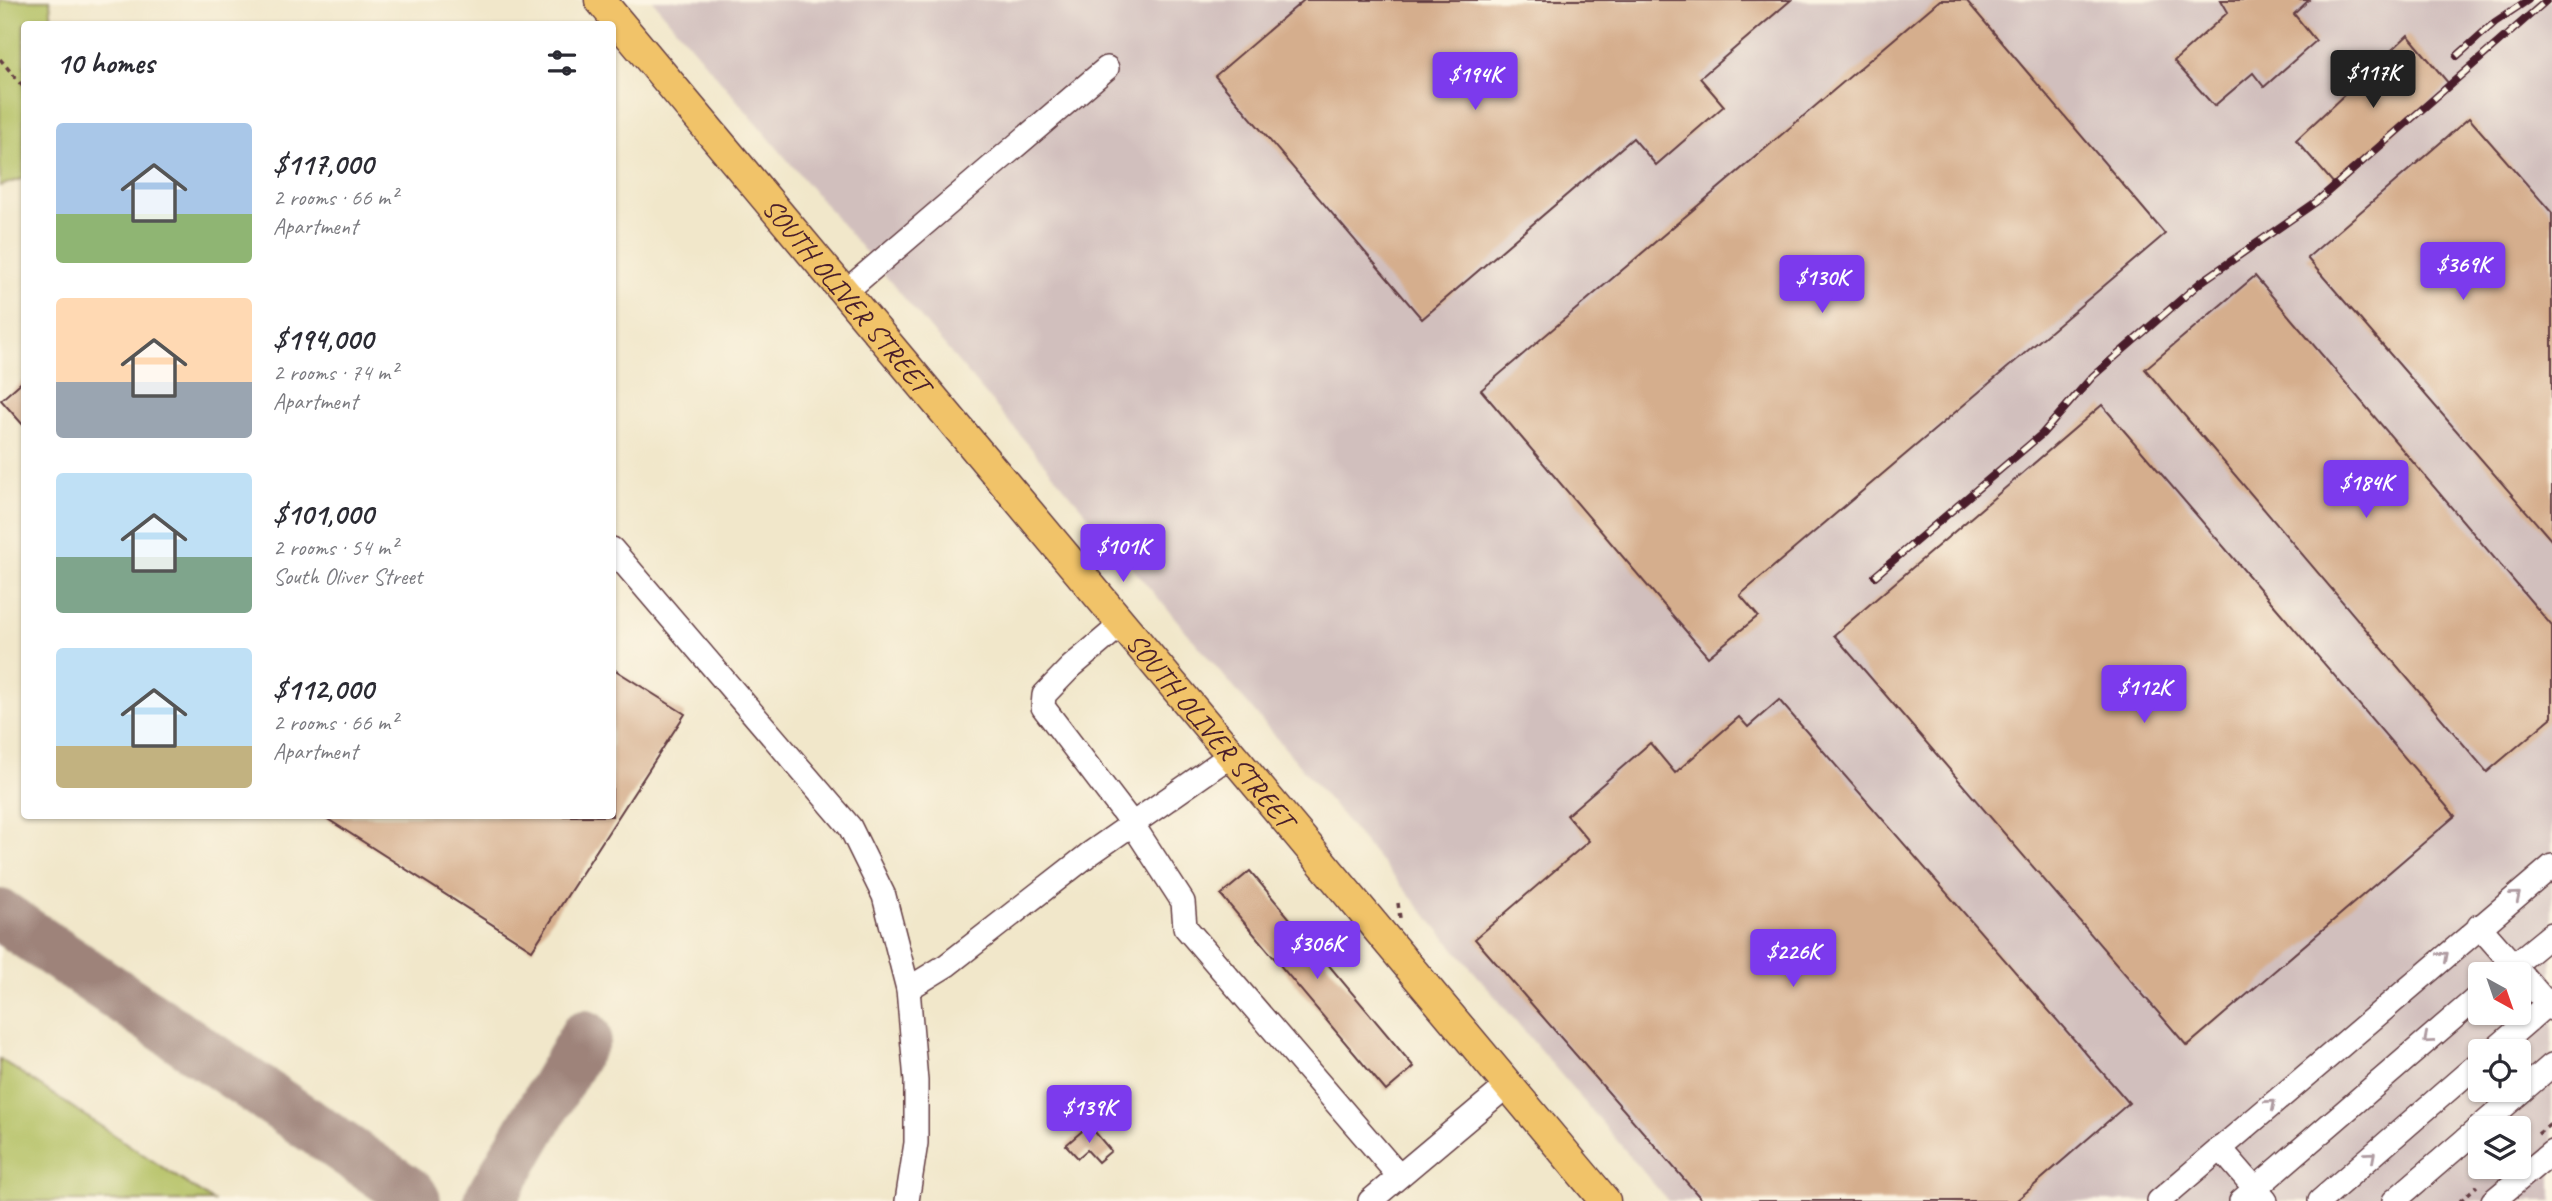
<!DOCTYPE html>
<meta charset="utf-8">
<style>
body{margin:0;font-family:Caveat,sans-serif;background:#f7f7f7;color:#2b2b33;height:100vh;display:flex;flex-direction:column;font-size:26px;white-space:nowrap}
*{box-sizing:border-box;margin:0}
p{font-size:23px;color:#7c7c81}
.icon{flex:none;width:38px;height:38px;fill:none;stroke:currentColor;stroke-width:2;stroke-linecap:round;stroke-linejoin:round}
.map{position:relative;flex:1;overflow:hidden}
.side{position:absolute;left:21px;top:21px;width:595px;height:798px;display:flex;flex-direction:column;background:#fff;border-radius:7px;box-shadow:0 2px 5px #0004}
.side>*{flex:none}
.needle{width:46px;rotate:140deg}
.buttons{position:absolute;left:2468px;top:962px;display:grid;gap:14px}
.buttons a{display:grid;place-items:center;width:63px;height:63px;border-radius:7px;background:#fff;box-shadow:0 2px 5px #0004;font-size:35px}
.price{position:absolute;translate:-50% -60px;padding:0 16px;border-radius:7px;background:#7c3aed;color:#fff;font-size:23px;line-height:46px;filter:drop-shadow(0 2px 4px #0008)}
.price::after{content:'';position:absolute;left:50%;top:42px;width:21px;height:16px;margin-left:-10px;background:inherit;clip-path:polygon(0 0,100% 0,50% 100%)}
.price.active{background:#222;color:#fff}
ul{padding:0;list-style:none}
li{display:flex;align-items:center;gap:21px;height:175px;padding:0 35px}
li span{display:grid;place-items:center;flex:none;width:196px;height:140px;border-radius:7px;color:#555}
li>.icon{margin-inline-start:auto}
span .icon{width:84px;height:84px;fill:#fffc;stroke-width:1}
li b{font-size:30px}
h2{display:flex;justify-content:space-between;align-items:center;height:84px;padding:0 35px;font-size:30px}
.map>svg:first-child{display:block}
</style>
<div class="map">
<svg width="2552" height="1201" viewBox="0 0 2552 1201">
<rect width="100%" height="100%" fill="#fcf5e5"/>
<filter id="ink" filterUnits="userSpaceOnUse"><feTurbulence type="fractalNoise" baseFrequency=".0143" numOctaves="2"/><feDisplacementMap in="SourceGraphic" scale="14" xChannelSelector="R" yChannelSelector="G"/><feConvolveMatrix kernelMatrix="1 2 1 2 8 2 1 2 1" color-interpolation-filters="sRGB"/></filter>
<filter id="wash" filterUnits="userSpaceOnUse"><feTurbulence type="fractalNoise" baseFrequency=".00686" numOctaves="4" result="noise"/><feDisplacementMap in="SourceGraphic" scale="28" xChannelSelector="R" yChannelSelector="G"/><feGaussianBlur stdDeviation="1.57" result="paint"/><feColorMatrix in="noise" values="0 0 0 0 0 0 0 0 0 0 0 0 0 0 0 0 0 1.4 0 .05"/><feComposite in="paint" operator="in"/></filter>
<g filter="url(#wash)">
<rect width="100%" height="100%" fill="#f1e7ca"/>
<path fill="#d1bfbd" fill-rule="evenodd" d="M652,0H2552V1201H1668ZM2480,975H2518V1013H2480ZM2480,1052H2518V1090H2480ZM2480,1129H2518V1167H2480Z"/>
<g fill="#b2c062" stroke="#7e7046" stroke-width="2">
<path d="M0,0H50L52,24H24V178L0,186Z"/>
<path d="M0,1059L213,1201H0Z"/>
</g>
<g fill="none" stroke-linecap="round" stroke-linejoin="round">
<g stroke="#9e837a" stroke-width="52">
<path d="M0,915L411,1194L415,1201"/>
<path d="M489,1201L585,1036"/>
</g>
</g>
<g id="blocks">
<g fill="#d5ae8d">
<path d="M1304,0H1791L1700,78L1724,106L1656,165L1633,138L1422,319L1215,76Z"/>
<path d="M1940,0H1966L2165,234L1740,595L1758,616L1708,657L1481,390Z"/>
<path d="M2221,0H2309L2294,14L2316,41L2264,87L2253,73L2214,106L2174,61L2228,12Z"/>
<path d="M2408,35L2449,84L2335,185L2296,140Z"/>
<path d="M2469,118L2552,213V541L2307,258Z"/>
<path d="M2255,276L2552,626V717L2487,772L2145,369Z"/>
<path d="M24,380V426L1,400Z"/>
<path d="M2102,405L2455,816L2187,1046L1834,635Z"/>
<path d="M612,668L685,714L532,950L323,816H612Z"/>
<path d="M1779,700L2129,1103L2016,1201H1703L1475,939L1589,841L1567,815L1650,743L1675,773L1739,717L1748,727Z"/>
<path d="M1250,871L1414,1067L1386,1091L1221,895Z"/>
<path d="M1089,1125L1111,1151L1098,1162L1087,1150L1078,1158L1066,1145Z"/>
</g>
</g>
</g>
<g filter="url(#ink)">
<use href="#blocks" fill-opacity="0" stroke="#633d43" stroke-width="2"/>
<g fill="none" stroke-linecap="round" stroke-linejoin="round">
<g stroke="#633d43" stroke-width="26">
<g id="minor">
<path d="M845,292L1107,68"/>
<path d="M612,549L850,827L884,896L908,989L916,1081V1143L907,1201"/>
<path d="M1123,623L1071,667L1044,695L1043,707L1133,825L1183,902L1185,927L1399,1176"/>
<path d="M2479,926L2552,1009"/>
<path d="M2503,974L2552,934"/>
<path d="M908,989L947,965L1088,855L1231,755"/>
<path d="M2492,1052L2552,1000"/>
<path d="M2220,1148L2266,1201"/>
<path d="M1370,1201L1508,1085"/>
<path d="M2159,1201L2552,866"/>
<path d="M2241,1201L2480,995"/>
<path d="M2320,1201L2480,1062"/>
<path d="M2394,1201L2552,1065"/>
<path d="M2493,1201L2552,1152"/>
</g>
</g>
<g stroke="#633d43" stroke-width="33">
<g id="major">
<path id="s1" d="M600,0L1605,1201"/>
</g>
</g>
<g stroke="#633d43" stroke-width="3.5" stroke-dasharray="5 5" stroke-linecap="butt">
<path d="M0,59L24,88"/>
<path d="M1398,903L1400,918"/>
<path d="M2538,1134L2552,1123"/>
<path d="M2460,1201L2477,1186"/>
</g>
<use href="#minor" stroke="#fff" stroke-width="23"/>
<use href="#major" stroke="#f1c369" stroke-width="30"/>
<g stroke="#4a1f2b" stroke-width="8">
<g id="rail">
<path d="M2457,56L2495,22L2528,0"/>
<path d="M1875,576L2042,434L2093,376L2201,282L2316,202L2547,0"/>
</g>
</g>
<use href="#rail" stroke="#fcf5e5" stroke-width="5" stroke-dasharray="16" stroke-linecap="butt"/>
</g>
<defs><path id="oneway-chevron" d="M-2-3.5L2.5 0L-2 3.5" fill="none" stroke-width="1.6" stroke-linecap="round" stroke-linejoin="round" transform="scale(1.75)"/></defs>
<g stroke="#ae9aa0">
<use href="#oneway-chevron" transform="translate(2516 896) rotate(-40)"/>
<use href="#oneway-chevron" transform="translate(2444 956) rotate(-41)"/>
<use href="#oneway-chevron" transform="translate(2428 1039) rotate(139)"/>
<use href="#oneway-chevron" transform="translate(2271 1104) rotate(-41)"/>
<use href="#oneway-chevron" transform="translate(2371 1156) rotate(-41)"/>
</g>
</g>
<g text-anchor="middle" stroke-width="7" stroke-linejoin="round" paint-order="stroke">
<g font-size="28" fill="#4a1f2b" stroke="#fcf5e5">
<text dy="10" stroke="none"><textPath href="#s1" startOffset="385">SOUTH OLIVER STREET</textPath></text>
<text dy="10" stroke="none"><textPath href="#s1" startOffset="952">SOUTH OLIVER STREET</textPath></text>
</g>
</g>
</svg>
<div class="buttons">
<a><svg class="needle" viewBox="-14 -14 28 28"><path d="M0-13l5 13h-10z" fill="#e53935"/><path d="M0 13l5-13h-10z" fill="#7c7c81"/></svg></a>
<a><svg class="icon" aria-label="locate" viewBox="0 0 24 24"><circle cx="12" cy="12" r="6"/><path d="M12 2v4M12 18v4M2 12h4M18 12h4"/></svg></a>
<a><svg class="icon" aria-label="layers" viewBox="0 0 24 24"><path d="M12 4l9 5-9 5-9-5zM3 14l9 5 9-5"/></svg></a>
</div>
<b class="price active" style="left:2373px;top:110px">$117K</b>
<b class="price" style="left:1475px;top:112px">$194K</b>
<b class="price" style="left:2463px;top:302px">$369K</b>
<b class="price" style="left:1822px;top:315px">$130K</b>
<b class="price" style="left:2366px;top:520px">$184K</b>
<b class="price" style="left:1123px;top:584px">$101K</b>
<b class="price" style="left:2144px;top:725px">$112K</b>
<b class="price" style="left:1317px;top:981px">$306K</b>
<b class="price" style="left:1793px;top:989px">$226K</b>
<b class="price" style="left:1089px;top:1145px">$139K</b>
<section class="side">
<h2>10 homes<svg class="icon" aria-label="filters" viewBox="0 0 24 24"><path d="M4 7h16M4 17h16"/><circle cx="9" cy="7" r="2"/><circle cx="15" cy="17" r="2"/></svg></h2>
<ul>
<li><span style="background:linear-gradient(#a9c7e8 65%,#8fb573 0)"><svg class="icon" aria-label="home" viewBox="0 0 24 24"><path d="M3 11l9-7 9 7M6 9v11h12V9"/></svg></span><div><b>$117,000</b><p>2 rooms · 66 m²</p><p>Apartment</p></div></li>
<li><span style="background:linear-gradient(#ffd9b3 60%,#9aa5b1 0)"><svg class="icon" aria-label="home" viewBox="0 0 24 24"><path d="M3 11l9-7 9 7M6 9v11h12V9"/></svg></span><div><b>$194,000</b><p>2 rooms · 74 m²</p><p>Apartment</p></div></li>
<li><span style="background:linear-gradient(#bfe0f5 60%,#7fa58c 0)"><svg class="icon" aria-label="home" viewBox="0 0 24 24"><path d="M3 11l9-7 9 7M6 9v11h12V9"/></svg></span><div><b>$101,000</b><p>2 rooms · 54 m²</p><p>South Oliver Street</p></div></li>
<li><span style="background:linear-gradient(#bfe0f5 70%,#c2b280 0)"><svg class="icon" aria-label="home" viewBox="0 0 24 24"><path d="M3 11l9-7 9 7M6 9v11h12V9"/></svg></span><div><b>$112,000</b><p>2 rooms · 66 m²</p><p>Apartment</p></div></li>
</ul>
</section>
</div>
